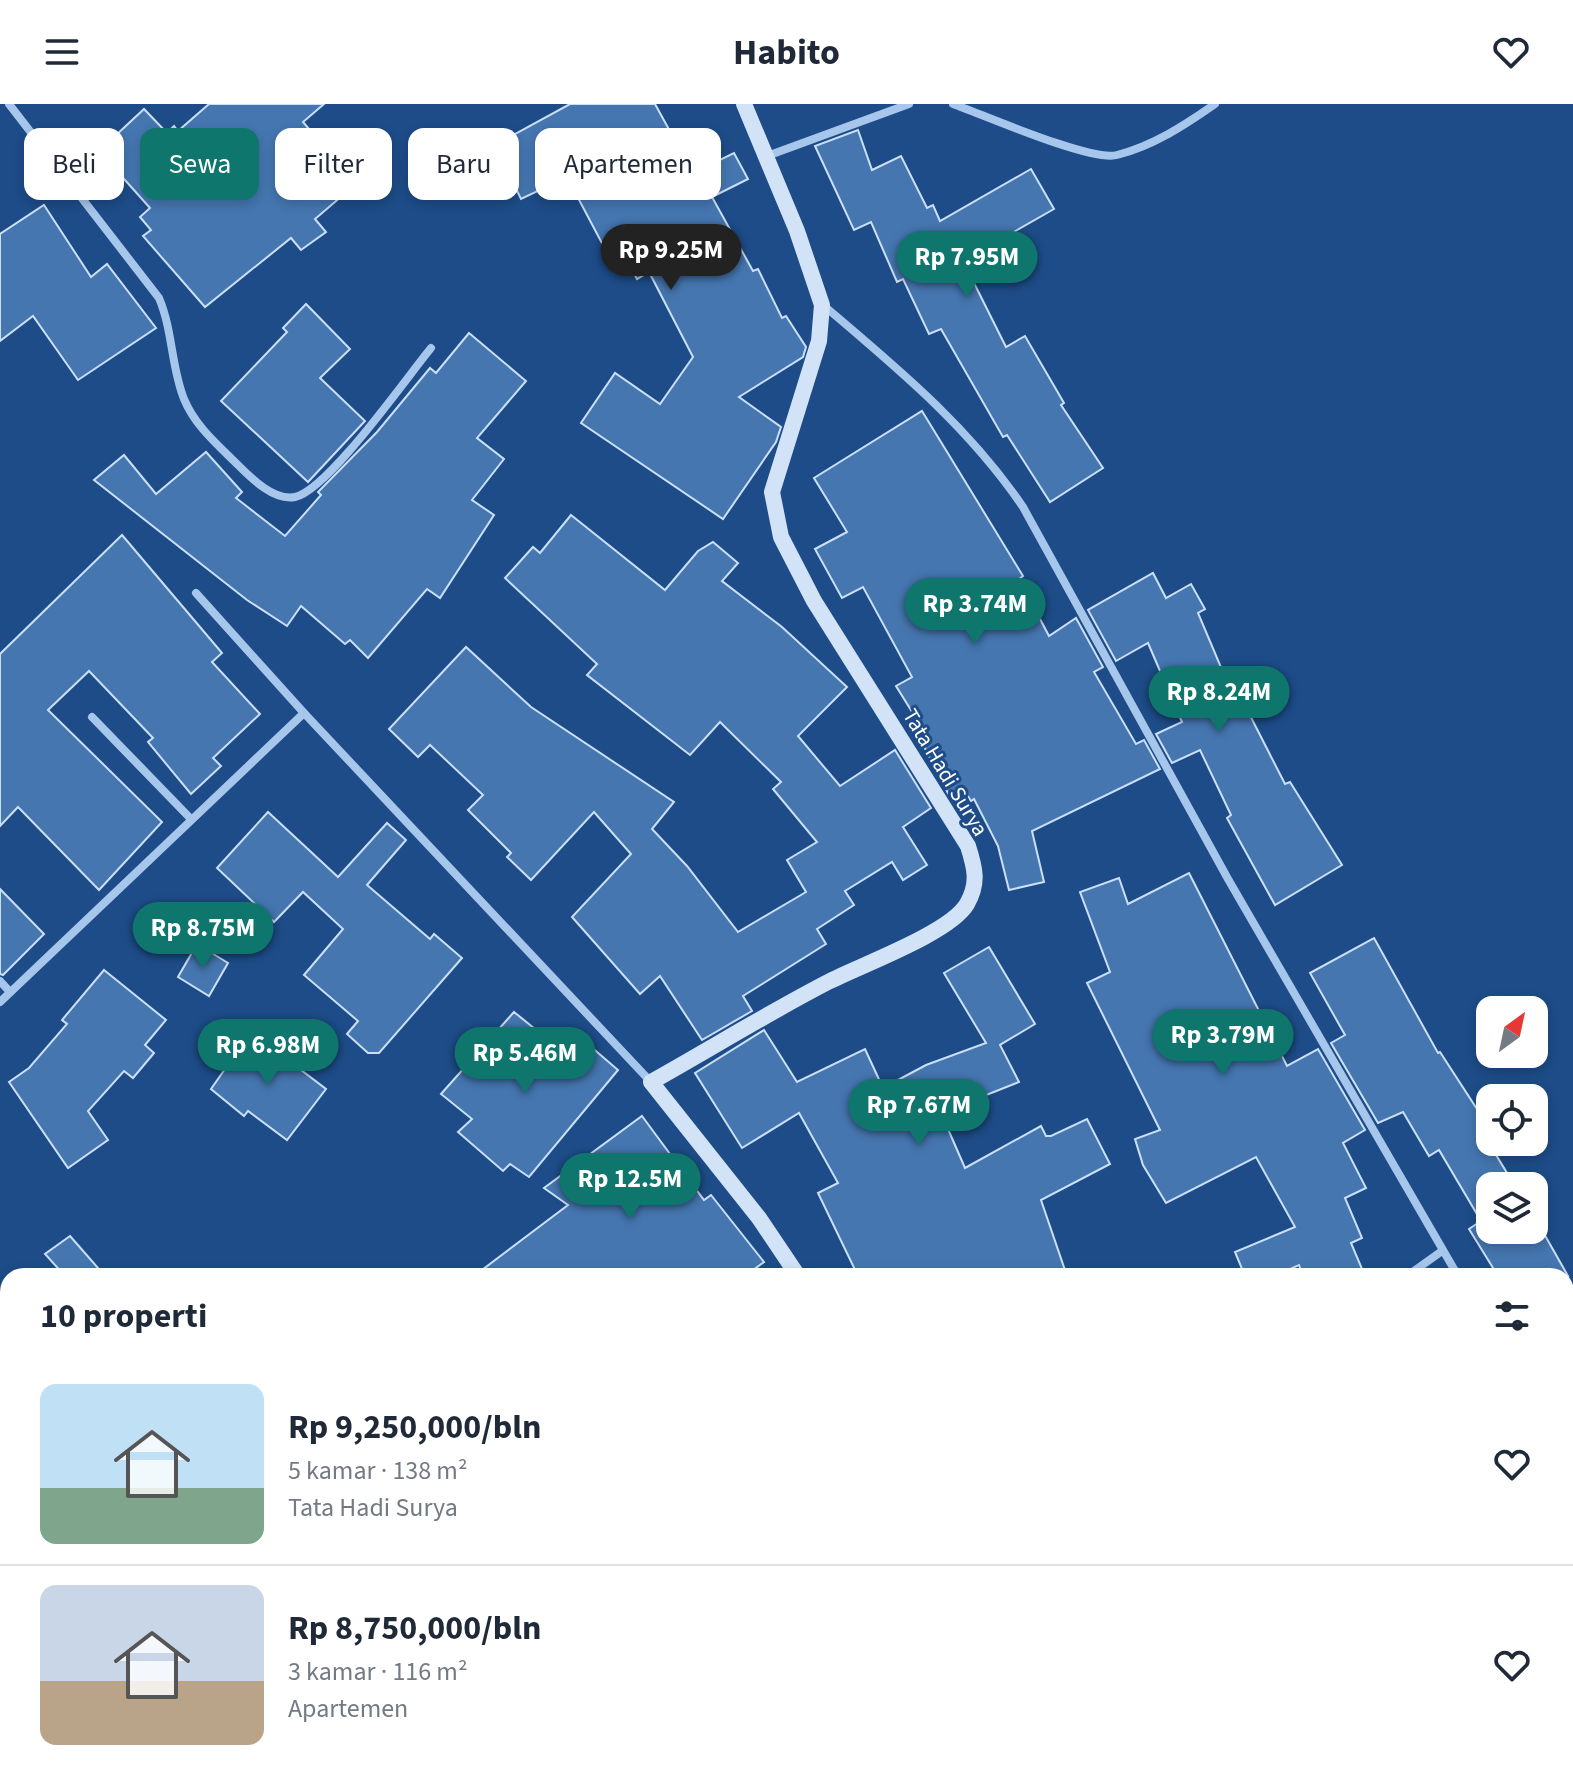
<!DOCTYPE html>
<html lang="id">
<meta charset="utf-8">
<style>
body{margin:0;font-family:"Source Sans 3",sans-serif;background:#f6f6f7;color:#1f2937;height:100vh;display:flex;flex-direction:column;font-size:30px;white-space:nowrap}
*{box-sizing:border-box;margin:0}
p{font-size:26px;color:#747a83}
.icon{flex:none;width:44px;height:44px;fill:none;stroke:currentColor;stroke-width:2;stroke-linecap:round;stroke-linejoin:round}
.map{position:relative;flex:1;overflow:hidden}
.side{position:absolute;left:0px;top:1164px;width:1574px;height:512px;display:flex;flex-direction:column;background:#fff;border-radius:24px 24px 0 0;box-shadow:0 4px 12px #0003}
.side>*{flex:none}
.banner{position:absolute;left:24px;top:24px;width:800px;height:72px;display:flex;gap:16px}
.needle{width:52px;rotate:33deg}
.fabs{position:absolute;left:1476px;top:892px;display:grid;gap:16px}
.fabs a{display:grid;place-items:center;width:72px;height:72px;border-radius:16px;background:#fff;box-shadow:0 4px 12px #0003;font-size:40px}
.price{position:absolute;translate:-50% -68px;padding:0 18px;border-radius:28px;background:#0f766e;color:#fff;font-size:26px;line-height:52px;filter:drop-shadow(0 2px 4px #0008)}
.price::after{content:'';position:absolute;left:50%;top:48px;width:24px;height:18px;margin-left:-12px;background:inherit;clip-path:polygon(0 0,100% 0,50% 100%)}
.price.selected{background:#222;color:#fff}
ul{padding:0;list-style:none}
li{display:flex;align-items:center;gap:24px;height:200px;padding:0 40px}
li+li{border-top:2px solid #e0e1e3}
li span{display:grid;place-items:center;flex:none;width:224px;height:160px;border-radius:16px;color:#555}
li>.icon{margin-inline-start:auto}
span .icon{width:96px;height:96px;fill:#fffc;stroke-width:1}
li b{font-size:34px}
h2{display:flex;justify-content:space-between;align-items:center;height:96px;padding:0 40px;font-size:34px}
.pill{padding:0 28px;border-radius:16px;background:#fff;box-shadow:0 4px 12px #0003;font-size:28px;line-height:72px}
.pill.selected{background:#0f766e;color:#fff}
header{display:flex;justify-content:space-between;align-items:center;height:104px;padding:0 40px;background:#fff;font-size:36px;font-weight:700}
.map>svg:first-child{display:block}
</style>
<header><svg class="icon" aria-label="menu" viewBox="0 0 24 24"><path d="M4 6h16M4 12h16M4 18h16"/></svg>Habito<svg class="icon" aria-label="heart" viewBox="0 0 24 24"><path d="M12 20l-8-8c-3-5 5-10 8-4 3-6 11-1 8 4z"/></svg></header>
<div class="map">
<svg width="1573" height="1676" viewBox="0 0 1573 1676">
<rect width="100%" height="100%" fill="#1d4c88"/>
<g fill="#4576b0" stroke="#cbe0f8" stroke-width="2">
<path d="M209,0H324L303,18L356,80L315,115L326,128L301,146L291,134L205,203L143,132L151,126L140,113L150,104L99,47L144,5L167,29L174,22L178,27Z"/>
<path d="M570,0H655L693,69L734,49L748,75L712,93L753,167L758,165L782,214L786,212L806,243L803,253L739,293L781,323L776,338L723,415L581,319L615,269L660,300L693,253L649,168L637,175L617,139L605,145L567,73L521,95L502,56L495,41Z"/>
<path d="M858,26L872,66L901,52L927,104L933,101L940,117L1031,65L1054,105L963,157L1006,243L1025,232L1064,299L1061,301L1103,364L1050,398L1007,331L1003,333L941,225L929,230L903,175L897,178L871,118L854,126L815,42Z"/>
<path d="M44,101L91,173L107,160L156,224L78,276L33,212L0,237V130Z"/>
<path d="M306,200L350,245L320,274L365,317L308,378L221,297L287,228L283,224Z"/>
<path d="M469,229L526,277L477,334L504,355L472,396L494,411L440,494L427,485L368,554L350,536L345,540L301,502L287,522L247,496L94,376L124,351L156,390L206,348L242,388L236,394L285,432L321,391L318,388L377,328L430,264L436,269Z"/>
<path d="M922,307L1023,472L1019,475L1049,532L1076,514L1103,563L1094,568L1136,640L1144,636L1160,665L1032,727L1044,778L1009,786L998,742L974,695L971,697L962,683L949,691L918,631L924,627L896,582L912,573L863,483L842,494L815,445L847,428L814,374Z"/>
<path d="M571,411L665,486L698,447L713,438L738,459L722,477L782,523L847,583L798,632L840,682L895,646L931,704L903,723L927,761L903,776L892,758L845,787L854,801L817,825L826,840L743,892L752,907L702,936L660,872L640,890L572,813L631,750L594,708L531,776L507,753L511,749L468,706L483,691L430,641L418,653L389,625L466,543L531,603L674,698L652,725L687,762L738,828L806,788L787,756L817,738L773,685L781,678L720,618L690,651L587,571L597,560L505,474L533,443L540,449Z"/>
<path d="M122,431L222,549L212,558L260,610L213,654L221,662L191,690L148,638L153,634L89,567L48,606L162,718L99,786L18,703L0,722V550Z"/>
<path d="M1153,469L1166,494L1191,480L1205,505L1198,509L1228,580L1233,578L1285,680L1290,678L1342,761L1275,801L1227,714L1231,711L1200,646L1172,659L1156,630L1182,618L1148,539L1116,557L1088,506Z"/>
<path d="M268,708L338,773L387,719L406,736L367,781L430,835L434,830L462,854L379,949H368L347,930L358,917L304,871L343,825L303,788L274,818L217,764Z"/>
<path d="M1189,769L1287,962L1318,945L1365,1026L1343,1039L1366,1084L1345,1094L1362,1134L1351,1139L1365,1172H1303L1299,1161L1274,1172H1245L1235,1148L1295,1123L1256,1053L1166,1099L1143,1061L1135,1035L1160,1026L1087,879L1110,868L1080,788L1119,774L1128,800Z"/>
<path d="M0,785L44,830L3,871L0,870Z"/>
<path d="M1374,834L1438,949L1440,948L1486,1019L1479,1023L1515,1082H1490V1126H1534V1112L1568,1172H1498L1469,1125L1481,1117L1439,1046L1429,1052L1403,1008L1378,1019L1331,939L1345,931L1310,869Z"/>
<path d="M197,840L228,859L209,892L178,873Z"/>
<path d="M989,843L1035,920L1000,941L1019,978L941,1009L965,1064L1041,1022L1046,1032H1051L1087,1015L1110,1060L1041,1096L1067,1172H858L818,1089L838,1079L799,1009L742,1044L695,969L764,926L797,978L865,945L883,984L926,961L986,939L944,869Z"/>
<path d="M104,866L166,916L145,941L154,949L133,974L124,967L88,1007L108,1036L68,1064L9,978L29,964L67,920L62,916Z"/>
<path d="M514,908L576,958L590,942L618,966L529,1073L510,1060L503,1067L458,1028L472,1015L441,990Z"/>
<path d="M251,928L326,985L287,1036L248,1007L244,1012L211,985Z"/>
<path d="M642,1012L704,1096L711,1091L764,1158L745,1172H474L568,1101L544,1084Z"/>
<path d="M70,1132L105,1172H65L45,1150Z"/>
</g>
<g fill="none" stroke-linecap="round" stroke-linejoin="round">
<g stroke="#a6c6eb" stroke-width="8">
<path d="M9,0L159,194C173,227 171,263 184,295C195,322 218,341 238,361C252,375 274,397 295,393C328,386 407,273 431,244"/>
<path d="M953,0C984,11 1091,58 1117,51C1153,42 1185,21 1215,0"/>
<path d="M767,52L909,0"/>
<path d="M823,201C897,264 968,322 1023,403L1228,775L1458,1172"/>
<path d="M196,489L304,609"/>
<path d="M92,613L191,715"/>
<path d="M0,877L10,888"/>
<path d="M0,898L304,609L651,978"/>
<path d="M1407,1172L1442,1147"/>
<path d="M0,1258L8,1268"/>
<path d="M1566,1338L1573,1349"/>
<path d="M0,1630L8,1621"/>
<path d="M178,1668L189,1676"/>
</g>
<g stroke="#d2e3f8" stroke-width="16">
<path d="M744,0L797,127L822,201L819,237L772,388L781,433L814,497L968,742C975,764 979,779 967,800C950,829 861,861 828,878C768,909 710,945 651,978L759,1114L798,1172"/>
<path d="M484,1676L494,1668"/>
</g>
</g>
<g text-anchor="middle" stroke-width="6" stroke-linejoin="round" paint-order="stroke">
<g font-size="22" fill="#fff" stroke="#1d4c88">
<text transform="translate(946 668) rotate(59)" y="8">Tata Hadi Surya</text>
</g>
</g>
</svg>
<div class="fabs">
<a><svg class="needle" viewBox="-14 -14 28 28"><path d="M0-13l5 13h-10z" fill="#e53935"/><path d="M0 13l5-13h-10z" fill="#747a83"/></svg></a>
<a><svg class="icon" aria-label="locate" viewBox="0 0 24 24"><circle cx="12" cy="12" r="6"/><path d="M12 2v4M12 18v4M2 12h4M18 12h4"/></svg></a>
<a><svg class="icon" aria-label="layers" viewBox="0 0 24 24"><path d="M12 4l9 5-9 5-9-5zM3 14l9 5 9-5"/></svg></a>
</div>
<b class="price selected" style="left:671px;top:188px">Rp 9.25M</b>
<b class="price" style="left:967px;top:195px">Rp 7.95M</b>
<b class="price" style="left:975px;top:542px">Rp 3.74M</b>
<b class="price" style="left:1219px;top:630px">Rp 8.24M</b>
<b class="price" style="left:203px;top:866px">Rp 8.75M</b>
<b class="price" style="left:1223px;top:973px">Rp 3.79M</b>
<b class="price" style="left:268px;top:983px">Rp 6.98M</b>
<b class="price" style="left:525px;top:991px">Rp 5.46M</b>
<b class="price" style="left:919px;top:1043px">Rp 7.67M</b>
<b class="price" style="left:630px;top:1117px">Rp 12.5M</b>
<div class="banner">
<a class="pill">Beli</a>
<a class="pill selected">Sewa</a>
<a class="pill">Filter</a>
<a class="pill">Baru</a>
<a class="pill">Apartemen</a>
</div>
<section class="side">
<h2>10 properti<svg class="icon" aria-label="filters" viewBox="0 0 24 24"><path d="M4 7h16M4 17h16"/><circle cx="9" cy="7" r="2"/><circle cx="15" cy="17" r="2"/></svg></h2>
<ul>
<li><span style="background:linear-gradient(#bfe0f5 65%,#7fa58c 0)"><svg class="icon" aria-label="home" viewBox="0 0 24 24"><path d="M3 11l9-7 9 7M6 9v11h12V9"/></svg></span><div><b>Rp 9,250,000/bln</b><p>5 kamar · 138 m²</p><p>Tata Hadi Surya</p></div><svg class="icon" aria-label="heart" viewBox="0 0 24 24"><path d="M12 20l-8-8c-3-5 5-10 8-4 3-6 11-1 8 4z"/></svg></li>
<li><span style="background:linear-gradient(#c9d6e8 60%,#b9a48a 0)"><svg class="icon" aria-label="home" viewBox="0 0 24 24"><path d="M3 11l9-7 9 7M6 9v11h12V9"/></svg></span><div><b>Rp 8,750,000/bln</b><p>3 kamar · 116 m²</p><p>Apartemen</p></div><svg class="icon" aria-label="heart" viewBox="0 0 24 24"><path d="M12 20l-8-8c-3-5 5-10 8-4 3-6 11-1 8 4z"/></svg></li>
</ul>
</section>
</div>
